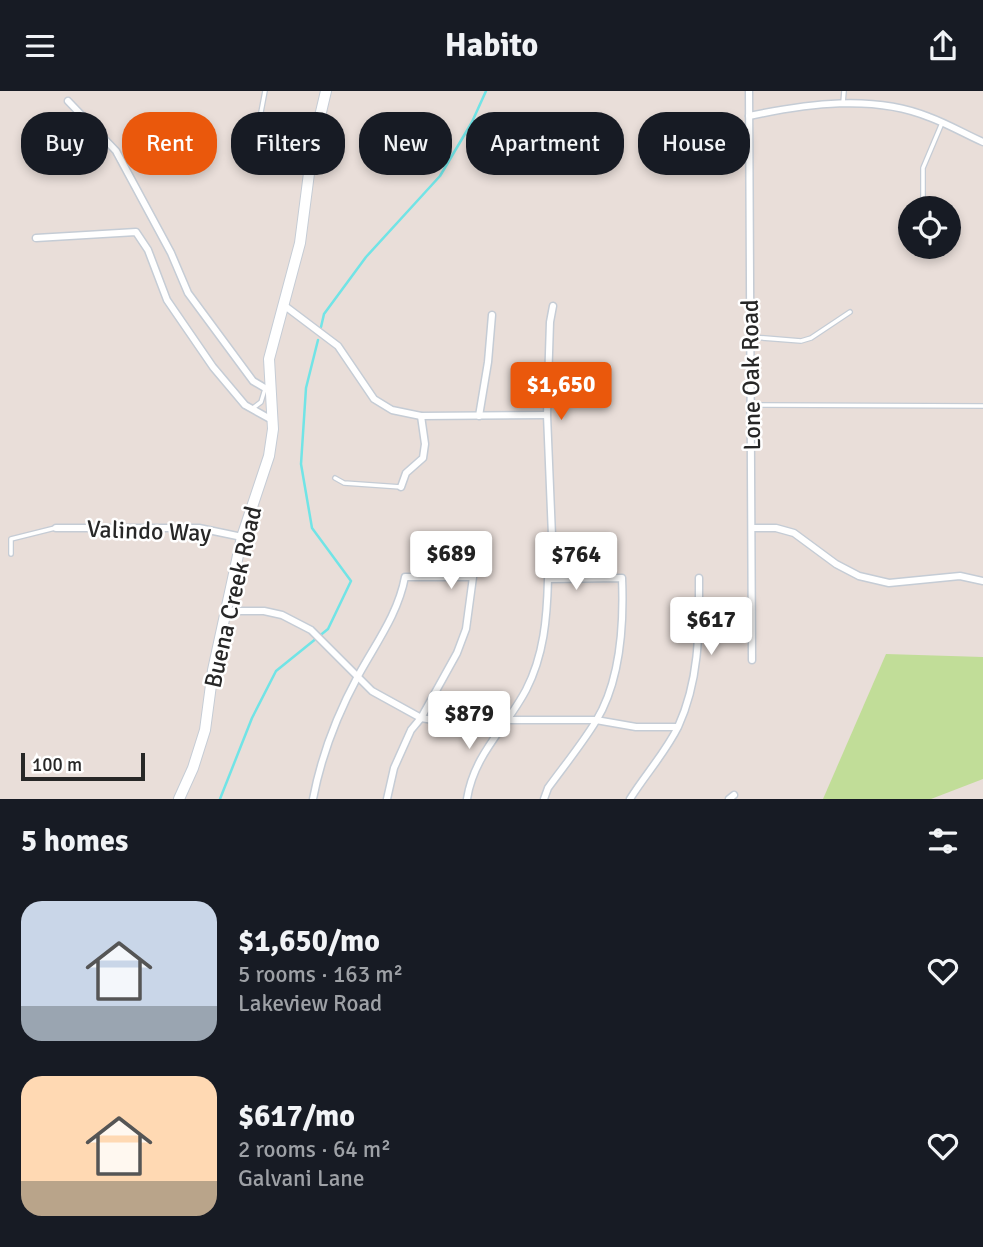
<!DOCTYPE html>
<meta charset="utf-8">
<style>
body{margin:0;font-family:Signika,sans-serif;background:#242831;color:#f1f3f6;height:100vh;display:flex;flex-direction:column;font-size:26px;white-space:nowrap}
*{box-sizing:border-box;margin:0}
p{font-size:23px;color:#9ea1a6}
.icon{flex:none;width:38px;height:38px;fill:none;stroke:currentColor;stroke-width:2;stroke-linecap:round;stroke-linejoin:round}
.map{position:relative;height:708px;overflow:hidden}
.sheet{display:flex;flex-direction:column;background:#171b24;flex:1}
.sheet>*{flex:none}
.hud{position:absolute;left:21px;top:21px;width:942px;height:63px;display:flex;gap:14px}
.tools{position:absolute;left:898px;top:105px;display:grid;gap:14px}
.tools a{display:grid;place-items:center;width:63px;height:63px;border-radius:50%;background:#171b24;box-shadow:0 4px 10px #0003;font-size:35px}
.scale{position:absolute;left:21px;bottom:18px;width:124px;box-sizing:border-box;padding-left:7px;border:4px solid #272727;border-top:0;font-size:19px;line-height:24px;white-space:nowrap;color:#272727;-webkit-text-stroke:5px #fff;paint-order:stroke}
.price{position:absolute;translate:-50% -60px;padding:0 16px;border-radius:7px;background:#fff;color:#222;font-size:23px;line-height:46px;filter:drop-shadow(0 2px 4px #0008)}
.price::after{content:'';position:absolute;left:50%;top:42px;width:21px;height:16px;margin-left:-10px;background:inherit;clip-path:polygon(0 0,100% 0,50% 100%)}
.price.current{background:#ea580c;color:#fff}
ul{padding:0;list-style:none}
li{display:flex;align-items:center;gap:21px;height:175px;padding:0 21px}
li span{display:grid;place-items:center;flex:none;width:196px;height:140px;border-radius:21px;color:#555}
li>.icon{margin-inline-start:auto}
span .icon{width:84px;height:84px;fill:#fffc;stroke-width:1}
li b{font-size:30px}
h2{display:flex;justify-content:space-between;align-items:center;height:84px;padding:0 21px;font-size:30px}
.pill{padding:0 24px;border-radius:28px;background:#171b24;box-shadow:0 4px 10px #0003;font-size:24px;line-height:63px}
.pill.current{background:#ea580c;color:#fff}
header{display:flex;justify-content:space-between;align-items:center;height:91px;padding:0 21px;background:#171b24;font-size:32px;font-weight:800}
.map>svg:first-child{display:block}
</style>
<header><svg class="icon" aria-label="menu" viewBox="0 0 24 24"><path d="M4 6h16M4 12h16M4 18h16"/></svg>Habito<svg class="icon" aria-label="share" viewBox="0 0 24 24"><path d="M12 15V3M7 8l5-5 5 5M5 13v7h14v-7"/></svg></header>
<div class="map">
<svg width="983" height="708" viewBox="0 0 983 708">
<rect width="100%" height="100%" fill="#e9ded9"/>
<path fill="#c1dd98" d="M886,563L983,566V688L931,708H823Z"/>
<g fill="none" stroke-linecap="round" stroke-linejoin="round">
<g stroke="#71e4e6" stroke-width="2.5">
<path d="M321,236L324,223L366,166L440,85L472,31L486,0"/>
<path d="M220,708L252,627L276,580L328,538L351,490L312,437L301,373L306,297L318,249"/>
</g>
<g stroke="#c5ccd5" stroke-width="6">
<g id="service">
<path d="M843,12L844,0"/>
<path d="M258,37L265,0"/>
<path d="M923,117V77L942,32"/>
<path d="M924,156V159"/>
<path d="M751,246L801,250L811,247L850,221"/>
<path d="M751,314L983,315"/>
<path d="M253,317L261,311L265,298"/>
<path d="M335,387L344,392L401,396"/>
<path d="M11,463V448L55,437"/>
</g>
</g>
<g stroke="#c5ccd5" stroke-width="9">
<g id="minor">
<path d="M749,0L752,569"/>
<path d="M68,10L116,60L171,162L188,202L253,290L270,300"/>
<path d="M749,25C806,13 873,3 929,26C948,33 965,43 983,51"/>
<path d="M36,147L136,141L148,159L167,209L213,276L245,314L272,329"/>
<path d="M285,215L338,255L374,308L392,319L421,325L547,324"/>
<path d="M479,325L488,271L492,224"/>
<path d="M401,396L406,382L423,367L425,353L421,325"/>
<path d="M56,437H199L242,446"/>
<path d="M752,437H776L794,442L836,473L859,485L889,492L960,485L983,490"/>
<path d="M552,445L547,324L550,231L553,215"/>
<path d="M226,520H264L282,524L311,539L372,600L421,627L463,634L507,629H596L636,636H677"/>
<path d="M313,708C321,666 338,622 358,585C376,552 398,523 405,486H473L466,538L457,562L421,627L411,639L394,677L387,708"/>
<path d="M467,708C474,663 506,637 526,599C544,564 547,527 548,488L622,487C624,534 621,589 596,630C582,653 564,675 548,697L544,708"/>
<path d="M630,708C645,684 665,662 678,636C700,588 699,539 699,487"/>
<path d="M729,708L734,704"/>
</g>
</g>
<g stroke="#c5ccd5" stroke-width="12">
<path id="secondary" d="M179,708L193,677L205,639L213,579L242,446L269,365L273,338L269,268L300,152L312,59L326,0"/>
</g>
<use href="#service" stroke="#fff" stroke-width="3.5"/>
<use href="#minor" stroke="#fff" stroke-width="6"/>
<use href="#secondary" stroke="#fff" stroke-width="10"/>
</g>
<g text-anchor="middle" stroke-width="5" stroke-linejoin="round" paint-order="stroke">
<g font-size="24" fill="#272727" stroke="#fff">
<text transform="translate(751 284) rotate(-91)" y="8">Lone Oak Road</text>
<text transform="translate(149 440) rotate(2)" y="8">Valindo Way</text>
<text transform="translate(233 506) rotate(-77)" y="8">Buena Creek Road</text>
</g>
</g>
</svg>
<div class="tools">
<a><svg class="icon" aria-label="locate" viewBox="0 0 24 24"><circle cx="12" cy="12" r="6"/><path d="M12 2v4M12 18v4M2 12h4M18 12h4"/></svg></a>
</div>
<div class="scale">100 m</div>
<b class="price current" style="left:561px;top:331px">$1,650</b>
<b class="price" style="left:451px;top:500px">$689</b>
<b class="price" style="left:576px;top:501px">$764</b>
<b class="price" style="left:711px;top:566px">$617</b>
<b class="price" style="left:469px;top:660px">$879</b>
<div class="hud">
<a class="pill">Buy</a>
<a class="pill current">Rent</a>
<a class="pill">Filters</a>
<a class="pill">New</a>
<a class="pill">Apartment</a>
<a class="pill">House</a>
</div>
</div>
<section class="sheet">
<h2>5 homes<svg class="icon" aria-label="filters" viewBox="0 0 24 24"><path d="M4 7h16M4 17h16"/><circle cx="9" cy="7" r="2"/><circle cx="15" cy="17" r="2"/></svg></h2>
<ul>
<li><span style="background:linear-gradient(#c9d6e8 75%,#9aa5b1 0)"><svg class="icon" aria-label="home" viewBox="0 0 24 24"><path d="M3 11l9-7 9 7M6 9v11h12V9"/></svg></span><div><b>$1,650/mo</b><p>5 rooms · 163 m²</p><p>Lakeview Road</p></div><svg class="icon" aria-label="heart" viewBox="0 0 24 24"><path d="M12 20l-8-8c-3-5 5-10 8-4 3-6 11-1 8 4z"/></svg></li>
<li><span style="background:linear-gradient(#ffd9b3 75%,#b9a48a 0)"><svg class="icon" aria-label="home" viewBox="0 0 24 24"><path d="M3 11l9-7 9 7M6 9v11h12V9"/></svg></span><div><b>$617/mo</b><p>2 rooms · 64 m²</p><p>Galvani Lane</p></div><svg class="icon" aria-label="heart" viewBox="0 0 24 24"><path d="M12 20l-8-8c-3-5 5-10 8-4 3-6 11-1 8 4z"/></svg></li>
</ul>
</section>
